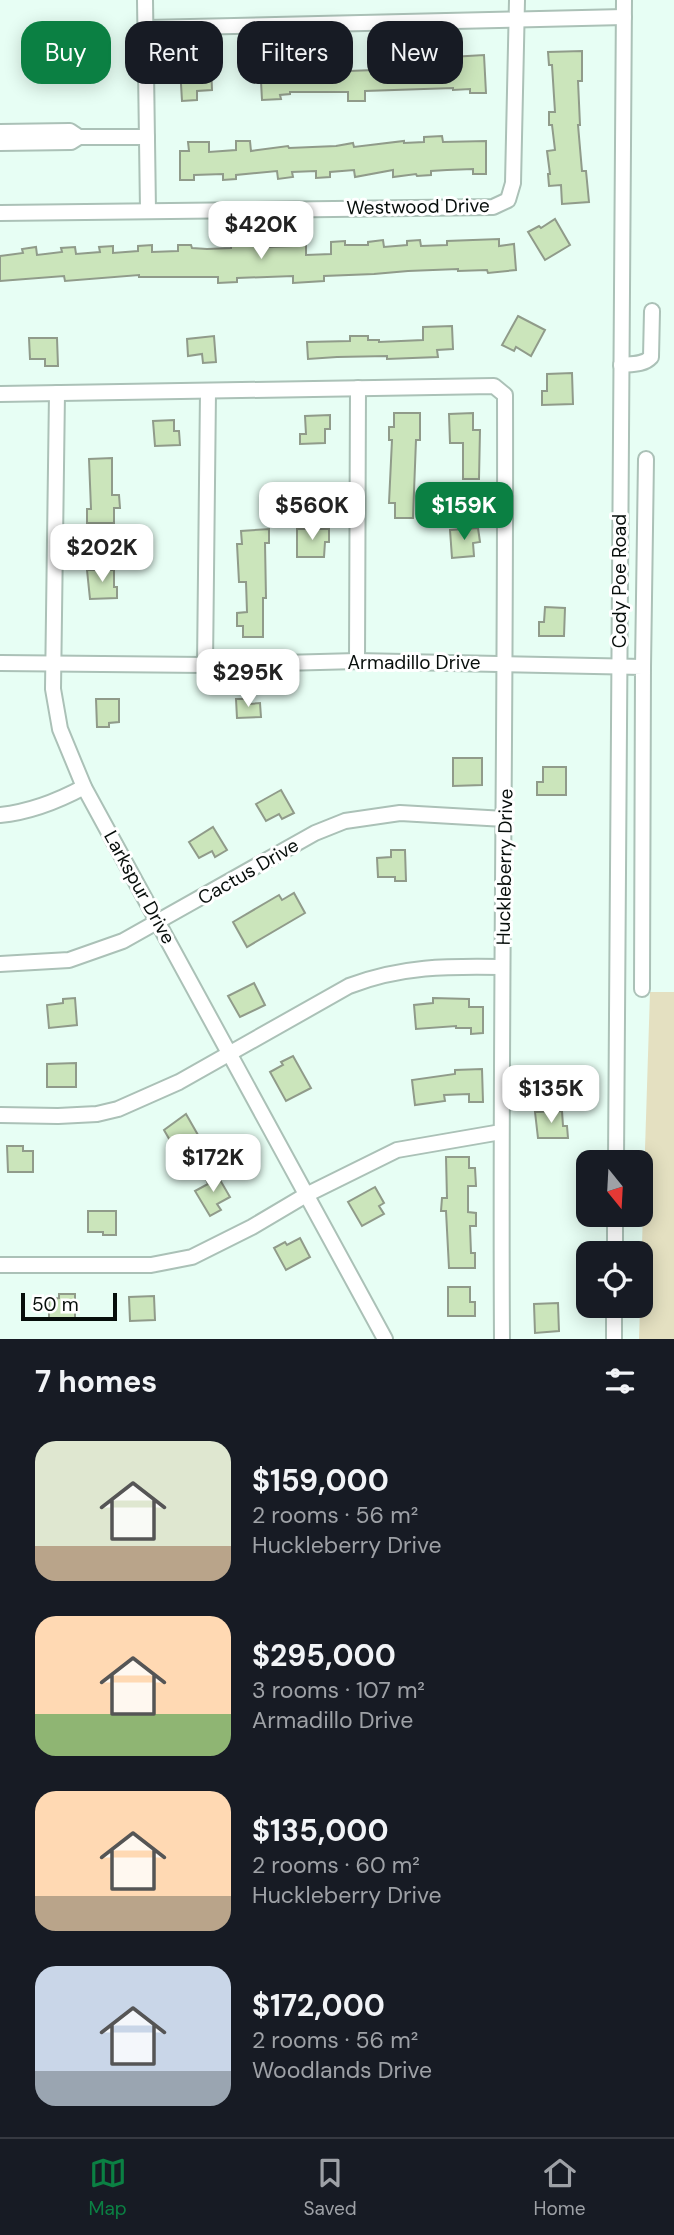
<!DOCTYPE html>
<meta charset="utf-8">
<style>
body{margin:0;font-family:"DM Sans",sans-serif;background:#20242c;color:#f1f3f6;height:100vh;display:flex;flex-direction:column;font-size:26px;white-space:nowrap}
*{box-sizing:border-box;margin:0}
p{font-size:23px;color:#9ea1a6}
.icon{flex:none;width:38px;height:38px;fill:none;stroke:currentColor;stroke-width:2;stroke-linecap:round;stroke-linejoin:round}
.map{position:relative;height:1339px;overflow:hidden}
.details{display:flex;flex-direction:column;background:#171b24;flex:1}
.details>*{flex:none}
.guide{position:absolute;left:21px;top:21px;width:634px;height:63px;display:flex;gap:14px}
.needle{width:46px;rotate:162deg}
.controls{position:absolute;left:576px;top:1150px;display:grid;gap:14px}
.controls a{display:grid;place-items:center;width:77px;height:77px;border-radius:14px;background:#171b24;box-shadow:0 4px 18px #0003;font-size:35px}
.scale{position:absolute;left:21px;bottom:18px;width:96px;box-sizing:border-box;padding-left:7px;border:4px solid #070e0b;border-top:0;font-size:19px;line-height:24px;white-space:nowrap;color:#070e0b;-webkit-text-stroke:5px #fff;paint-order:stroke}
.price{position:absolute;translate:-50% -60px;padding:0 16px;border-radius:14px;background:#fff;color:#222;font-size:23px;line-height:46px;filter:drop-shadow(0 2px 4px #0008)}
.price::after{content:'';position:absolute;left:50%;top:42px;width:21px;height:16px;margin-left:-10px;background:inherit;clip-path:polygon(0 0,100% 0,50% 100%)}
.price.active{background:#0b8043;color:#fff}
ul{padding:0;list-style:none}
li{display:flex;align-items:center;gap:21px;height:175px;padding:0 35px}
li span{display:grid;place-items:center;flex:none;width:196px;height:140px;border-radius:21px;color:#555}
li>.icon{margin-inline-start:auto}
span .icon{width:84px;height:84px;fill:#fffc;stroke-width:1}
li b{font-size:30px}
h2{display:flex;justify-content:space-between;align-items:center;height:84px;padding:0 35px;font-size:30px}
.pill{padding:0 24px;border-radius:21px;background:#171b24;box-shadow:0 4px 18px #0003;font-size:24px;line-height:63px}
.pill.active{background:#0b8043;color:#fff}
.tab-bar{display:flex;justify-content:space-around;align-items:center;height:98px;border-top:2px solid #363941;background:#171b24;font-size:19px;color:#9ea1a6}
.tab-bar a{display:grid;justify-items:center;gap:4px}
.tab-bar .active{color:#0b8043}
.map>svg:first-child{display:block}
</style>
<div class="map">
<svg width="674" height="1339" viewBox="0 0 674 1339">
<rect width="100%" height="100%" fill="#e7fef4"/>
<path fill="#e4e0c1" d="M650,992H674V1339H639Z"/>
<g fill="#cbe5bb" stroke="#909b8a" stroke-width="2">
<path d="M582,51V81H578L580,125H578L582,171H586L589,202L562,204L561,185L549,186L548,174H550L547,151L555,150L552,125H549V112H555L552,65H549L548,52Z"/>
<path d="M484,55L486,93H470V89L453,90V88L365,91V101H348V92H290V94L280,95L281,99L262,100L260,63L326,61V66L349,65V71L374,70L373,59L388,58V65L412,64V58H426V64L452,63L451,57Z"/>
<path d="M197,62H211L212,90L197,91V100L182,101L180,67H197Z"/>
<path d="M442,136L443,142L486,141V174H473V169L447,170L431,171V175L417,176L416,174L393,177V170L355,177L354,170L330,172V177L316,178V171L292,172L293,177L278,179L277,171L236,175V179L223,180V174L194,175V180H180V151H189L188,142H209V152L236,150V141H250L251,151L288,146L289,148L336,146L353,143L354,147L404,141V143L424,142V137Z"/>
<path d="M555,219L570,245L545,260L528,232L539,226L541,228Z"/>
<path d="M499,239V246L514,244L516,270L488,273L487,270L458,271V269L408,271L374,274L324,276V281L293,283V276L237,278V282L218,283V277H139V275L65,281L64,276L0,281V256L23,253L22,249L36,247L37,255L62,252L61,248L75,247L76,254L100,252L99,247L113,246V253L138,251V246L152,245V252L178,251V245H191L192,248L207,249L231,248V244L267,243V247L292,246L291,243L306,242V255L331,254V242L345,241V245H368V242L383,240L384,247L407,245V241L420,240L421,246L447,245V241Z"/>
<path d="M518,316L545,330L531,356L516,347L514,351L502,345Z"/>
<path d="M452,326L453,349L437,350L438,357L387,359V356L337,357L308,359L307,342L350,341V336H368V340H379V342L423,340V327Z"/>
<path d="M214,336L216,362L203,363L202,354L188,356L187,339Z"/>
<path d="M29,338H57L58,366H45V359H30Z"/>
<path d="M572,373L573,404L542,405V391H547V374Z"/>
<path d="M394,413H420V440H416L413,518H395V503H389L392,440H389V427H394Z"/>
<path d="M473,413V430H480L479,479H463V443H450L449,414Z"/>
<path d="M330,415V429H325V443L300,444V434H306L305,416Z"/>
<path d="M174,420V431H179L180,445L155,446L153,421Z"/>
<path d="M112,458V495H119L120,508H114V523H87V509H91L89,459Z"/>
<path d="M478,528L480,542L473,543L474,556L452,558L450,530Z"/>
<path d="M269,529V543H265L266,598H263V637H243V626H237V613L247,612L246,582H239L237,544H242L241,531Z"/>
<path d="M297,529H329V542H325L324,557H297Z"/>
<path d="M87,570H114V587H117V598L90,599Z"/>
<path d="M545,607L565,608L564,636H539V622H544Z"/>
<path d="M96,699H119V722L109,723V727H97Z"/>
<path d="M236,699H249L250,704L260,703L261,717L237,718Z"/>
<path d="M453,758H482V785L453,786Z"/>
<path d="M543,767H566V795H537V782H543Z"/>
<path d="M281,790L294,813L282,819L279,814L266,821L256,804Z"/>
<path d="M213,827L227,850L215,857L212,851L199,858L189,842Z"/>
<path d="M391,850H405L406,881H395V877H378L377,858L391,857Z"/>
<path d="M294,893L305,913L247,947L233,922L279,895L282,900Z"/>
<path d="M254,983L265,1005L240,1017L228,996Z"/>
<path d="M75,998L77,1025L49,1028L47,1005L63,1003V999Z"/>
<path d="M433,998L469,999V1007H483V1033L471,1034V1028H456V1026L416,1029L414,1005L433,1003Z"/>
<path d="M293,1056L311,1088L286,1101L270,1072L283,1065L281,1062Z"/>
<path d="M76,1063V1087H47V1064Z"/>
<path d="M482,1069L483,1102H469V1094L444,1095L445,1101L415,1105L412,1080L455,1074V1070Z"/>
<path d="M562,1111L563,1126H567L568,1138H538L535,1112Z"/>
<path d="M186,1114L202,1142L179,1156L164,1130Z"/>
<path d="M7,1146H23V1151H33V1172H8Z"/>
<path d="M446,1157H469V1168H475L476,1186H468V1212L476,1213V1226H470L471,1253H475V1268H449L446,1211H441L442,1198H447Z"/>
<path d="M216,1173L230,1197L217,1204L221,1210L210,1216L195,1191L208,1184L206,1179Z"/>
<path d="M375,1187L384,1203L379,1206L384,1214L362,1226L348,1202Z"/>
<path d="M88,1211H116V1235H103V1232H88Z"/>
<path d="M300,1238L310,1257L286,1270L274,1248L285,1242L287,1245Z"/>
<path d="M448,1287H470V1302H475V1316H448Z"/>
<path d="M59,1294H75V1320H49V1299L59,1298Z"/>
<path d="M154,1296L155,1320L130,1321L129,1297Z"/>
<path d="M558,1303L559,1331L535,1333L534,1304Z"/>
</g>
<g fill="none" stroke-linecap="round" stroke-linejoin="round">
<g stroke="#abc1b7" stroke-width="18">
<g id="minor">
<path d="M145,0L148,210"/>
<path d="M146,28L624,17"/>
<path d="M0,132L70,131L79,137"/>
<path d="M0,143L71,142L79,137H147"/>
<path d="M0,213L493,207L508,200L513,183L517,0"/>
<path d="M621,365C631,364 644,365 651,357L652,311"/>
<path d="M57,393L53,689L60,729L84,787L385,1339"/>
<path d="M0,394L494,386L505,395C506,710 500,1024 502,1339"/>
<path d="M357,661L358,388"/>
<path d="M0,663L205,665L357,661L643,667L642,989"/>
<path d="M205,665L208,392"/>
<path d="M643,667L646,459"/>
<path d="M0,815C31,812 58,801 84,787"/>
<path d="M0,964L69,960L123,941L315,833L345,821L400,813L505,819"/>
<path d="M0,1115L58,1116L97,1114L118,1109L179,1082L349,986C401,966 448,966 502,967"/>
<path d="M616,1162L624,0"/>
<path d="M615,1253V1214"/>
<path d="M0,1265H151L192,1257L252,1227L306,1195L397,1150L501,1132"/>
<path d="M614,1339V1306"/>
</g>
</g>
<use href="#minor" stroke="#fff" stroke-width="14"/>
</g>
<g text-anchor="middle" stroke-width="6" stroke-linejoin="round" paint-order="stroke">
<g font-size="19" fill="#070e0b" stroke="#fff">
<text transform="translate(418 206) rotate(-1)" y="7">Westwood Drive</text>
<text transform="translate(619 581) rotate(-90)" y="7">Cody Poe Road</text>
<text x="414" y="669">Armadillo Drive</text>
<text transform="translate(504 867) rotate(-89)" y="7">Huckleberry Drive</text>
<text transform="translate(248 871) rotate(-30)" y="7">Cactus Drive</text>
<text transform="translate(140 887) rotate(61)" y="7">Larkspur Drive</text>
</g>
</g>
</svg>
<div class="controls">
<a><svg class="needle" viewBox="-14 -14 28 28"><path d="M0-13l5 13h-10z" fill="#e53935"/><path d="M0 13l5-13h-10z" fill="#9ea1a6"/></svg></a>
<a><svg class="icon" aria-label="locate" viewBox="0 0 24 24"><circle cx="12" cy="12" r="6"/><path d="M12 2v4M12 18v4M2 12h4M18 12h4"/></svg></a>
</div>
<div class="scale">50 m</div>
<b class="price" style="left:261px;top:261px">$420K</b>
<b class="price" style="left:312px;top:542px">$560K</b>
<b class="price active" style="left:464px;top:542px">$159K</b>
<b class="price" style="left:102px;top:584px">$202K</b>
<b class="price" style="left:248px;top:709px">$295K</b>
<b class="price" style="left:551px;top:1125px">$135K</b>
<b class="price" style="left:213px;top:1194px">$172K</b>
<div class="guide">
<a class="pill active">Buy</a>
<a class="pill">Rent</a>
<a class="pill">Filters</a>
<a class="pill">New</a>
</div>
</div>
<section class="details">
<h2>7 homes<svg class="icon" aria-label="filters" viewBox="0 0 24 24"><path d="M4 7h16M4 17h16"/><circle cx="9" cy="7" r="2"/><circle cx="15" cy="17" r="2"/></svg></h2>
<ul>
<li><span style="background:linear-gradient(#dfe7d0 75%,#b9a48a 0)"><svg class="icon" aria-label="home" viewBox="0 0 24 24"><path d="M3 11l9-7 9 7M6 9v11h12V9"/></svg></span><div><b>$159,000</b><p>2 rooms · 56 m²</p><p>Huckleberry Drive</p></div></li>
<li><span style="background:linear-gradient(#ffd9b3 70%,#8fb573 0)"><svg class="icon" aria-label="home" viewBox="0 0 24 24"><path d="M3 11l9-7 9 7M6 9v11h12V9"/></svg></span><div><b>$295,000</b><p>3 rooms · 107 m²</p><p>Armadillo Drive</p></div></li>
<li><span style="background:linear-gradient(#ffd9b3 75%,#b9a48a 0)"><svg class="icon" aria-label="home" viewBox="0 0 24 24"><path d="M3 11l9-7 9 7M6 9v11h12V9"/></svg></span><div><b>$135,000</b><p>2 rooms · 60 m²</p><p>Huckleberry Drive</p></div></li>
<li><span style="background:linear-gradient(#c9d6e8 75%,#9aa5b1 0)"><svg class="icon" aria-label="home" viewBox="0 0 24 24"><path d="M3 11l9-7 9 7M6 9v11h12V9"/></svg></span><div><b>$172,000</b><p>2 rooms · 56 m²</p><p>Woodlands Drive</p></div></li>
</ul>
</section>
<nav class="tab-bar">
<a class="active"><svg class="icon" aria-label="map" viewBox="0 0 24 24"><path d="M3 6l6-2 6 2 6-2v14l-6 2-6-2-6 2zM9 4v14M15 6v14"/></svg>Map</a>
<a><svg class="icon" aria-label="saved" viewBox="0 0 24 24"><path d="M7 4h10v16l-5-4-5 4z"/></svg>Saved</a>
<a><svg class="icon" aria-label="home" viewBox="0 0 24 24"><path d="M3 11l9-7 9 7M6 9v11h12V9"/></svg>Home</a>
</nav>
